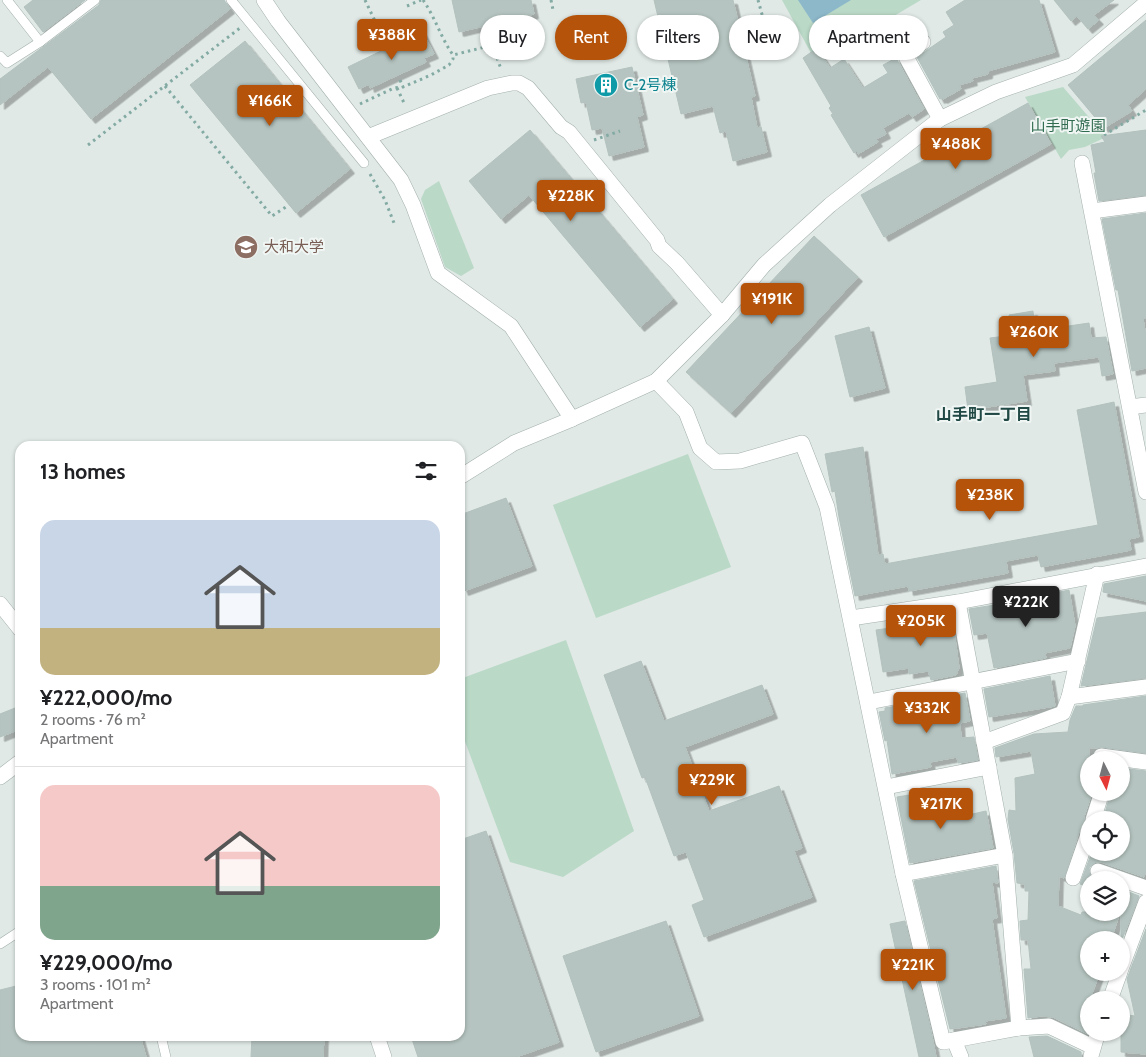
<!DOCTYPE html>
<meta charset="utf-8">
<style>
body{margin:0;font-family:Cabin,"Noto Sans JP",sans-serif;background:#f6f6f6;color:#202124;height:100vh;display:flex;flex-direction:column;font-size:19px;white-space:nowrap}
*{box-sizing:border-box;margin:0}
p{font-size:16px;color:#757577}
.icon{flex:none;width:28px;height:28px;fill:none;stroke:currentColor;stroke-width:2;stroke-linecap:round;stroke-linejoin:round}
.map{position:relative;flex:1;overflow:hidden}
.details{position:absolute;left:15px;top:441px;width:450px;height:600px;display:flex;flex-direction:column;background:#fff;border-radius:15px;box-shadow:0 1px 4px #0004}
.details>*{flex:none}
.banner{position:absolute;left:480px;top:15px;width:475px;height:45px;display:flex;gap:10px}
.needle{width:32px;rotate:174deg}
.tools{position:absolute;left:1080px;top:751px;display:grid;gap:10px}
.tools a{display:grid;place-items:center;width:50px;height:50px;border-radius:50%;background:#fff;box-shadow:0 1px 4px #0004;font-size:25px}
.price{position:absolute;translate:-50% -42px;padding:0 11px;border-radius:5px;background:#b45309;color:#fff;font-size:16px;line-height:32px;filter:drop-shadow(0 1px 2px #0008)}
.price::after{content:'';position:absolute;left:50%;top:30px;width:15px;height:11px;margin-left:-8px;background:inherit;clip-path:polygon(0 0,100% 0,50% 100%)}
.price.on{background:#222;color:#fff}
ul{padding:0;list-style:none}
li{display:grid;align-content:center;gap:10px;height:265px;padding:0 25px}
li+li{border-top:1px solid #e0e0e0}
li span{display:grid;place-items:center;height:155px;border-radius:15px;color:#555}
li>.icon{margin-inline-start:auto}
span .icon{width:90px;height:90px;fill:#fffc;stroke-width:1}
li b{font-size:21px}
h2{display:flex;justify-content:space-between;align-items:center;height:60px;padding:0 25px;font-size:21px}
.tag{padding:0 18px;border-radius:22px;background:#fff;box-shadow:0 1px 4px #0004;font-size:18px;line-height:45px}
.tag.on{background:#b45309;color:#fff}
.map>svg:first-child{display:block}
</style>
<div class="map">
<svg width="1146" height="1057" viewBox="0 0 1146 1057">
<defs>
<filter id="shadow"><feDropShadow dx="4.5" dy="4.5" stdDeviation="0" flood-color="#0004"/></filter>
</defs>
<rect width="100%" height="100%" fill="#e0e9e6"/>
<g fill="#bad9c7">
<path d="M782,0H921L816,62Z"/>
<path d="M1063,87L1106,137L1085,147L1069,150L1061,159L1025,97Z"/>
<path d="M439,181L474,268L461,276L445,267L421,199L425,190Z"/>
<path d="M688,454L731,567L596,618L553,505Z"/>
<path d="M566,640L634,831L563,877L510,862L460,728V679Z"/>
</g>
<path fill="#8cb8ca" d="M798,0H851L813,23Z"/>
<g fill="#b5c4c0" stroke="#b3c2be" filter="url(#shadow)">
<path d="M33,0H85L43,32L24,7Z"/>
<path d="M101,0H224L230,9L91,119L48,67L0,105V79L99,5Z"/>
<path d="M452,0H531L534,14L459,32Z"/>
<path d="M654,0H733L755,96L751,97L757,128L761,127L767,152L733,161L726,131L720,133L713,106L681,114Z"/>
<path d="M965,0H1039L1055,52L988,71V74L972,78L973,81L959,85L961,89L943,99L942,98L940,99L917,57L946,37L943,32L954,25L946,12Z"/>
<path d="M1054,0H1114L1094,15L1099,20L1088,29L1077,16L1071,21Z"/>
<path d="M1146,20V89L1128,105L1132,111L1104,128L1068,85Z"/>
<path d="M422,31L434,54L424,58L426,62L370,88L369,84L359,89L348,67Z"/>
<path d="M245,41L350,169L296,213L190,85Z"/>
<path d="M817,48L830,68L844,59L863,88L888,73L883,65L896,58L924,109L912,117L909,113L883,128L886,134L876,139L878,142L858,154L857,151L854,153L831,115L833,114L829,108L831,106L803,58Z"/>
<path d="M632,67L643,115L637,117L644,147L609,156L602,128L592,130L586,102L581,103L576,79Z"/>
<path d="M1028,103L1051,144L884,237L861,195Z"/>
<path d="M530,130L673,299L640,327L529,195L501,219L469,181Z"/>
<path d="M1146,130V195L1099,201L1094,173H1096L1091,145L1105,142L1101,136Z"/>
<path d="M1146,213V318L1143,319L1146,336V368L1132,371L1118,290H1116L1102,219Z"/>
<path d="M814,236L858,277L731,413L686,372Z"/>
<path d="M1033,311L1035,331L1089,323L1091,338L1106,337L1113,374L1102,376L1099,357L1054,363L1055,371L1023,375L1027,401L968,410L965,387L997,382L990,338L1006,336L1004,329L1011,328L1009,315Z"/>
<path d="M869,327L885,388L850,397L835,336Z"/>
<path d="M1114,402L1139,537L1129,539L1131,550L1041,567L1038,555L1006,561L1008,573L909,591L908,586L855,596L839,517L835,491L832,492L825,454L863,447L878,555L883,554L885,564L1098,525L1077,410Z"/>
<path d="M506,498L532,566L464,591L460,580V515Z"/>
<path d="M1146,576V601L1103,592L1104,584Z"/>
<path d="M1069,590L1075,626L1070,648L1045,653L1046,658L994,668L987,633L974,635L969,609L995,605V606Z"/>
<path d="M1146,612V678L1081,686L1097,618Z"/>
<path d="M946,613L951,616L955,638L959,668L956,675L931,680L928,671L909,674V668L883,672L876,630L890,628V626L918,621L920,617Z"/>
<path d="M641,661L664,721L762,685L773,714L685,747L709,811L779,786L802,848L794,851L812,897L704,937L692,905L704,900L686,852L674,856L645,777L642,778L604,675Z"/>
<path d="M1050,676L1055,706L989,717L984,689Z"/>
<path d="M965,693L970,721L960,723L961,738L974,737L978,760L958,763L957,757L930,762L931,767L892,774L887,740L885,741L879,712L885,711V708L903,705L906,704L907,708L934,703V699Z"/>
<path d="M1146,696V753L1102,747L1096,748H1089V792H1092L1084,817L1085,824L1080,829L1064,878L1059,876L1058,906L1081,915L1082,912H1120L1111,940H1089V972H1100L1083,1018L1089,1020L1088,1034L1053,1017L1041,1016L1028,1018L1024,969H1031L1028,940H1021L1020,921L1028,920L1029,891H1025V884L1017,883L1014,853L1008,819L1009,810L1016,811L1015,778L1035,774L1031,751L996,757L995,748L1034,734L1068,732L1070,720L1076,706H1083V705Z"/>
<path d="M20,706V729L0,737V714Z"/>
<path d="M1121,768L1146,771V871L1144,877L1101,862H1096L1089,868L1091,877L1095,880H1089V887L1080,884L1092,852H1121V820H1103L1111,792H1121Z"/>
<path d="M935,794L941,821L986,811L993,848L910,863L897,797L909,795V799Z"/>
<path d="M486,831L559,1042L516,1057H418L411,1036H460V840Z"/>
<path d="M996,866L998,883L992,882L997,918L992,919L1006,1018L985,1021L986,1024L950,1029L914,881Z"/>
<path d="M1121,889L1139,896L1121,942Z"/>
<path d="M666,921L699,1016L596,1052L563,956Z"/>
<path d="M905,921L931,1031L936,1057H919L890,924Z"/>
<path d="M1146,929V1054L1121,1052V1014L1135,1016L1127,979Z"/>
<path d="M20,985V1036H93L94,1041L113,1036H140L146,1057H0V990Z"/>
<path d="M252,1036H324L323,1057H251Z"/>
<path d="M1047,1036L1081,1052V1057H1034L1029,1037Z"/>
</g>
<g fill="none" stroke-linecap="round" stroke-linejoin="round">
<g stroke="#a3b0ad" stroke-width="10">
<g id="service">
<path d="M7,0L40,42"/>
<path d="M231,0L364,163"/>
<path d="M0,56L7,63L40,42L95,0"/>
<path d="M0,944L20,931"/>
<path d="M161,1036L166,1057"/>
</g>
</g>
<g stroke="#a3b0ad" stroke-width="16">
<g id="minor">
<path d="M264,0L278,21L401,180L413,205L438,273L511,326L572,419"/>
<path d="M923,42L904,53L940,119"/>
<path d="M368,137L488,88L512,83H519L528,88L561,127L569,132L657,240L659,246L677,263L722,315"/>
<path d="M1082,163L1146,492"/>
<path d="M1092,211L1146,204"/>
<path d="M656,381L686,412L700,448L716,462L740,461L802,443L827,507L903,874L943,1042L1019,1028L1049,1026L1093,1047"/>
<path d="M1130,407L1146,405"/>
<path d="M460,477L514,443L572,419L656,381L722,315L764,265L830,205L940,119L996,92L1073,65L1146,3"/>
<path d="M958,602L1005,855L1019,1028"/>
<path d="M851,618L958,602L1146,566"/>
<path d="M1069,697L1146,687"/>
<path d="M869,702L1078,661"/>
<path d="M984,742L1063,713L1069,697L1097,574"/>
<path d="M1101,756L1146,762"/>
<path d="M0,777L20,762"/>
<path d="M886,787L989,767"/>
<path d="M1093,820L1102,792"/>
<path d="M1098,871L1146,888"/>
<path d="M903,874L1005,855"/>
<path d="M1073,878L1089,832"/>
<path d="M1121,969L1146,902"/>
<path d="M1110,1000L1120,972"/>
<path d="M954,1040L961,1057"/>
<path d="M1091,1056L1098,1032"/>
</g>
</g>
<g stroke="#a3b0ad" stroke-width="16">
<g id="tertiary">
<path d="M0,604L20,629"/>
<path d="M377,1036L384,1057"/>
</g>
</g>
<g stroke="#83aaa3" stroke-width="3" stroke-dasharray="2.5 4" stroke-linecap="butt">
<path d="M365,0L375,21"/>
<path d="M423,0C435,17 441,38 453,55L497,44L512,48L541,42"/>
<path d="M551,0L553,10"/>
<path d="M758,0L763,18"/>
<path d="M407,6L421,0"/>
<path d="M499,28L502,38L497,44L496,55L501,69"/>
<path d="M400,80L403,87"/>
<path d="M165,86L272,216L289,205"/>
<path d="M397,88L405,105"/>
<path d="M360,104L394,88L403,87L431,75L449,65L453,59V55"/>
<path d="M1104,135L1146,110"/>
<path d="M594,140L620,131"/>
<path d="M88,145L240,28"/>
<path d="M370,174L385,200L394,223"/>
</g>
<use href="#service" stroke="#fff" stroke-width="9"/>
<use href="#minor" stroke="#fff" stroke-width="15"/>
<use href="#tertiary" stroke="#fff" stroke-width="15"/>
</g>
<defs>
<g id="building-disc" transform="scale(1.25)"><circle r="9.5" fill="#0f9aa8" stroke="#f0f6f4"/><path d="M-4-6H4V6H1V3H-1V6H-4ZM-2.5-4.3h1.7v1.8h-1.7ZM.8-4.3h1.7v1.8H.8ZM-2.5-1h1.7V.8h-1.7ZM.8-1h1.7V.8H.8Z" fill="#fff"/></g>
<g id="university-disc" transform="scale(1.25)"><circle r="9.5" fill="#8d6e63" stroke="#f0f6f4"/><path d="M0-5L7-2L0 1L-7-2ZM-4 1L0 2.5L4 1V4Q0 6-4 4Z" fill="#fff"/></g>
</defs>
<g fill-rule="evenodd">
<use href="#building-disc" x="606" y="85"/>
<use href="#university-disc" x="246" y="247"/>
</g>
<g text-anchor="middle" stroke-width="4" stroke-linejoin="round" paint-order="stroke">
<g font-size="15" fill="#0d838f" stroke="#f0f6f4" text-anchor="start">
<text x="624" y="90">C-2号棟</text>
</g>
<g font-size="15" fill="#306b4f" stroke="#f0f6f4">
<text x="1068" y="131">山手町遊園</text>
</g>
<g font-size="15" fill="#785e54" stroke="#f0f6f4" text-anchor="start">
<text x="264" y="252">大和大学</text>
</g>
<g font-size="16" font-weight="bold" fill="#204844" stroke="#f0f6f4">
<text x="984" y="420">山手町一丁目</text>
</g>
</g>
</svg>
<div class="tools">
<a><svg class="needle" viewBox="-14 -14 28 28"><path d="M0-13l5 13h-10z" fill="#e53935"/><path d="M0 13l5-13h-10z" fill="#757577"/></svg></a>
<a><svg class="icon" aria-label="locate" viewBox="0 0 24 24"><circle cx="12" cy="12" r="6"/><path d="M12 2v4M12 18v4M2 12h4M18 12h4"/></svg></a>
<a><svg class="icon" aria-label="layers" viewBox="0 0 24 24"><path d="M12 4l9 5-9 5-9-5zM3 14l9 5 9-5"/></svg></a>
<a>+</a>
<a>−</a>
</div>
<b class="price" style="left:392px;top:61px">¥388K</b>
<b class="price" style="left:270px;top:127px">¥166K</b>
<b class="price" style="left:956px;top:170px">¥488K</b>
<b class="price" style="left:571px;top:222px">¥228K</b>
<b class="price" style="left:772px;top:325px">¥191K</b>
<b class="price" style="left:1034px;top:358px">¥260K</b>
<b class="price" style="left:990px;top:521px">¥238K</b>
<b class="price on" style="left:1026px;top:628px">¥222K</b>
<b class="price" style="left:921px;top:647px">¥205K</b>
<b class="price" style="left:927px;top:734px">¥332K</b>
<b class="price" style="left:712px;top:806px">¥229K</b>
<b class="price" style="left:941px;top:830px">¥217K</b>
<b class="price" style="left:913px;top:991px">¥221K</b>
<div class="banner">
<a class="tag">Buy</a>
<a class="tag on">Rent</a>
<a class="tag">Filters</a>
<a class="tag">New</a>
<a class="tag">Apartment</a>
</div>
<section class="details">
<h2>13 homes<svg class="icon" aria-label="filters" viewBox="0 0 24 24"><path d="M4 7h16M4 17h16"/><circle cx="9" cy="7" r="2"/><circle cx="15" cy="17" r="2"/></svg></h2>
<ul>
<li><span style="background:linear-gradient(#c9d6e8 70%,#c2b280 0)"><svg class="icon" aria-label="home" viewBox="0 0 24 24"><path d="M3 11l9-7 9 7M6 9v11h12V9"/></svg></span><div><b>¥222,000/mo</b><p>2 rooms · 76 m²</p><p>Apartment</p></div></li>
<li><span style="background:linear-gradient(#f6c9c9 65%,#7fa58c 0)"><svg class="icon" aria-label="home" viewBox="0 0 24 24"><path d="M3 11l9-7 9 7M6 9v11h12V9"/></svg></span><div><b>¥229,000/mo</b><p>3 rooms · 101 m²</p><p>Apartment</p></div></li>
</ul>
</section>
</div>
